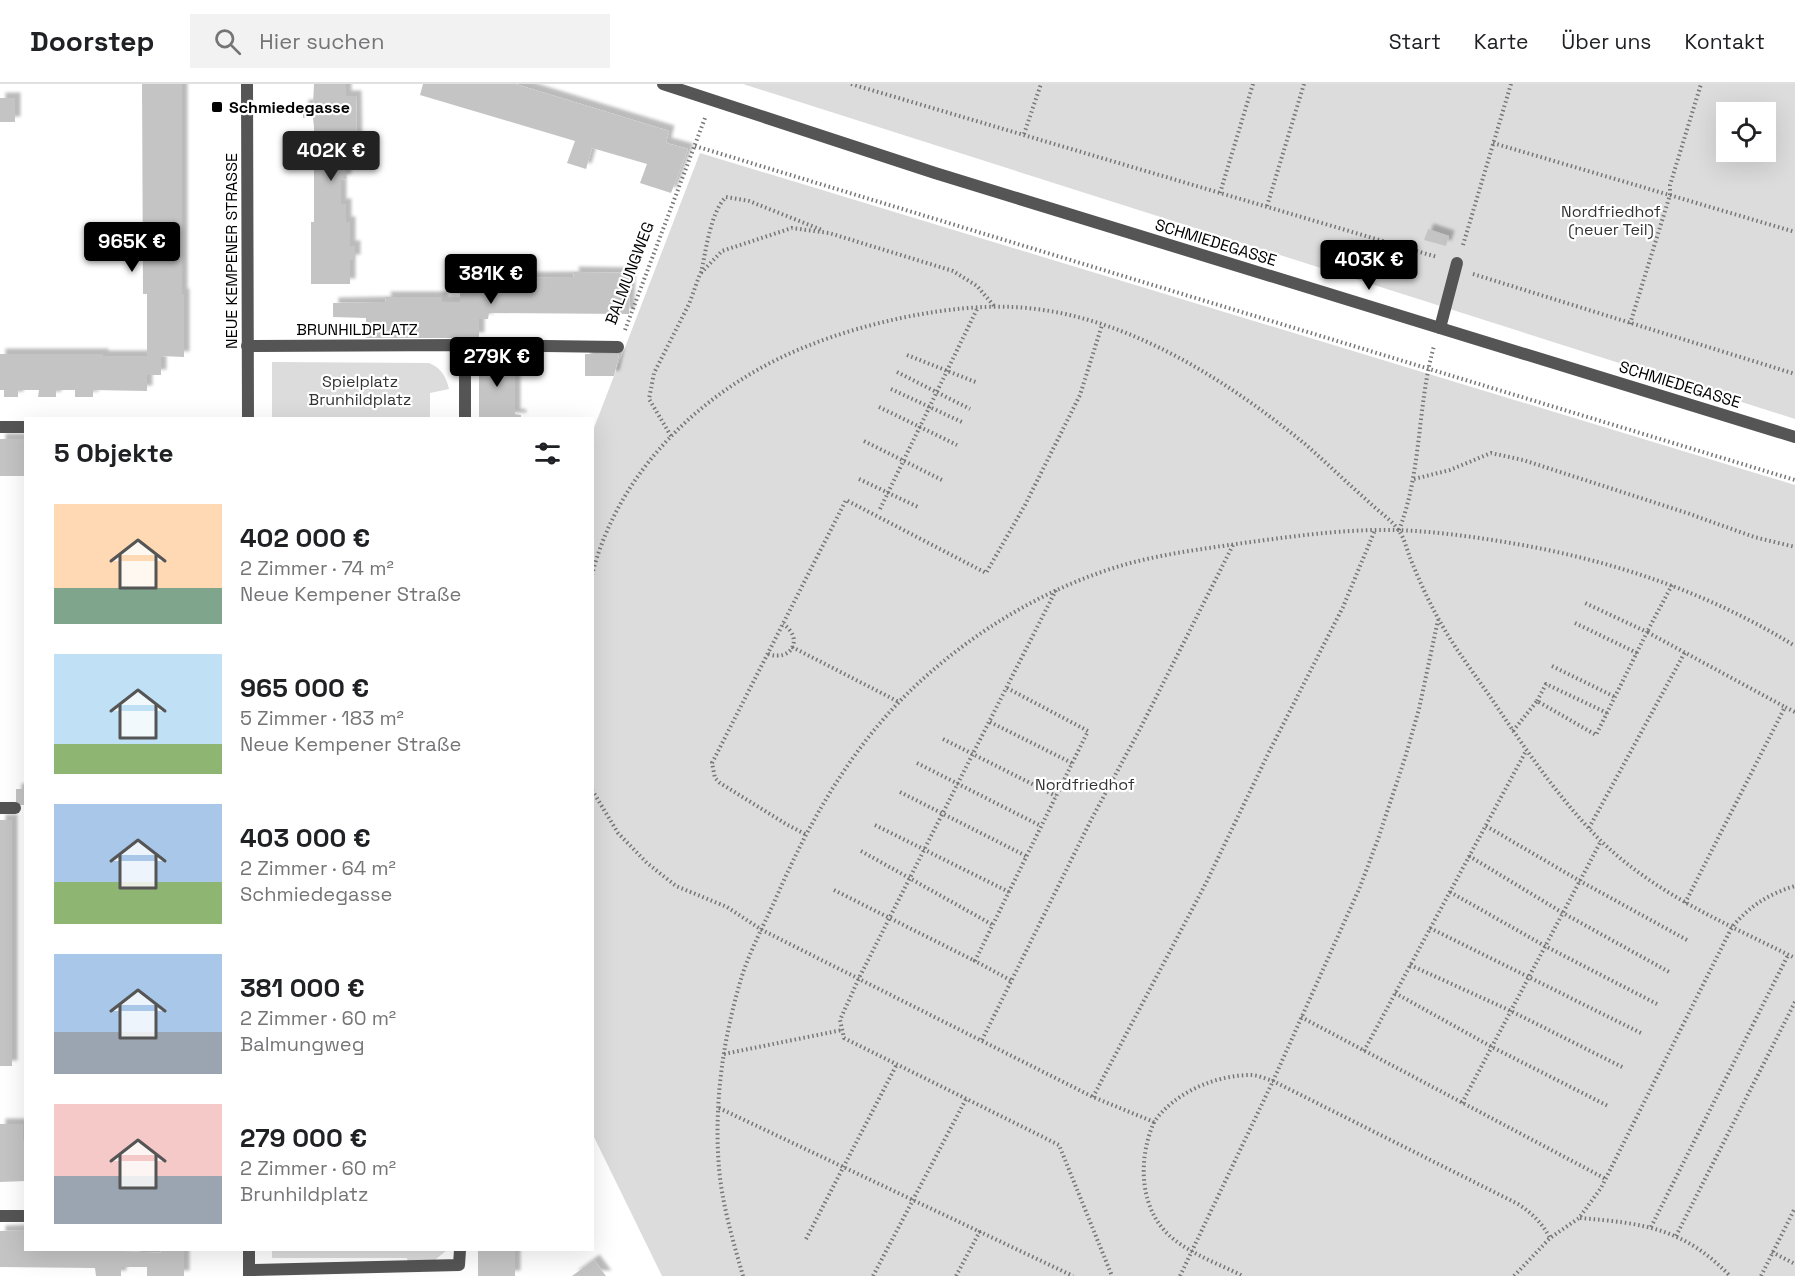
<!DOCTYPE html>
<html lang="de">
<meta charset="utf-8">
<style>
body{margin:0;font-family:"Space Grotesk",sans-serif;background:#f2f2f2;color:#202124;height:100vh;display:flex;flex-direction:column;font-size:22px;white-space:nowrap}
*{box-sizing:border-box;margin:0}
p{font-size:20px;color:#757577}
.icon{flex:none;width:33px;height:33px;fill:none;stroke:currentColor;stroke-width:2;stroke-linecap:round;stroke-linejoin:round}
.map{position:relative;flex:1;overflow:hidden}
.panel{position:absolute;left:24px;top:333px;width:570px;height:834px;display:flex;flex-direction:column;background:#fff;border-radius:0px;box-shadow:0 6px 24px #0002}
.panel>*{flex:none}
.controls{position:absolute;left:1716px;top:18px;display:grid;gap:12px}
.controls a{display:grid;place-items:center;width:60px;height:60px;border-radius:0px;background:#fff;box-shadow:0 6px 24px #0002;font-size:30px}
.price{position:absolute;translate:-50% -51px;padding:0 14px;border-radius:6px;background:#000;color:#fff;font-size:20px;line-height:39px;filter:drop-shadow(0 2px 3px #0008)}
.price::after{content:'';position:absolute;left:50%;top:36px;width:18px;height:14px;margin-left:-9px;background:inherit;clip-path:polygon(0 0,100% 0,50% 100%)}
.price.current{background:#222;color:#fff}
ul{padding:0;list-style:none}
li{display:flex;align-items:center;gap:18px;height:150px;padding:0 30px}
li span{display:grid;place-items:center;flex:none;width:168px;height:120px;border-radius:0px;color:#555}
li>.icon{margin-inline-start:auto}
span .icon{width:72px;height:72px;fill:#fffc;stroke-width:1}
li b{font-size:26px}
h2{display:flex;justify-content:space-between;align-items:center;height:72px;padding:0 30px;font-size:26px}
header{display:flex;align-items:center;gap:36px;box-sizing:border-box;height:84px;padding:0 30px;background:#fff;border-bottom:2px solid #e0e0e0}
header strong{font-size:28px}
nav{display:flex;gap:33px;margin-inline-start:auto;font-size:21px}
.search{width:420px;height:54px;background:#f2f2f2;display:flex;align-items:center;gap:15px;box-sizing:border-box;padding:0 21px;border-radius:0px;color:#757577;font-size:22px}
.map>svg:first-child{display:block}
</style>
<header>
<strong>Doorstep</strong>
<div class="search"><svg class="icon" aria-label="search" viewBox="0 0 24 24"><circle cx="10" cy="10" r="6"/><path d="M15 15l6 6"/></svg>Hier suchen</div>
<nav><a>Start</a><a>Karte</a><a>Über uns</a><a>Kontakt</a></nav>
</header>
<div class="map">
<svg width="1795" height="1192" viewBox="0 0 1795 1192">
<defs>
<filter id="shadow"><feDropShadow dx="5.5" dy="-5.5" stdDeviation="1.5" flood-color="#0004"/></filter>
</defs>
<rect width="100%" height="100%" fill="#fff"/>
<g fill="#dcdcdc" fill-rule="evenodd">
<path d="M743,0H1795V335ZM1726,28H1766V68H1726Z"/>
<path d="M700,69L1795,401V1192H662L593,1051L592,349Z"/>
<path d="M272,278L429,279C441,284 446,292 449,305L430,309V334H272Z"/>
<path d="M272,1166H447L435,1176L408,1179L407,1174H272Z"/>
</g>
<g fill="#c4c4c4" filter="url(#shadow)">
<path d="M142,0H182V210H184V273L161,272V291H147V307L93,306V313H75V306H56V313H38L39,306H18V313H4V306H0V270H103V272H147V210H143Z"/>
<path d="M314,0H346V12H356L357,64H346V95L341,96V120H346V138H350V162H355V176H350V200H311V138H314V43L313,34H303V21H313Z"/>
<path d="M423,0H515L669,47L666,59L688,65L671,109L640,99L647,80L592,64L586,85L567,79L575,57L420,11Z"/>
<rect x="0" y="14" width="15" height="24"/>
<path d="M1428,145L1449,152L1446,162L1424,156Z"/>
<path d="M573,188L630,189L629,230L489,229L488,235H479V254H366V234L333,233V219L386,218L385,213H442V218H460V203H479V194L574,193Z"/>
<path d="M585,270H619L614,292H585Z"/>
<path d="M479,274H515V330L521,331V334H479Z"/>
<rect x="0" y="355" width="26" height="37"/>
<rect x="16" y="705" width="10" height="16"/>
<rect x="0" y="736" width="12" height="246"/>
<path d="M0,1040H23V1057H26V1097L0,1098Z"/>
<path d="M26,1146V1166H121V1167L161,1169L160,1166H184V1192H147V1183H121V1192H96L95,1184L0,1183V1147Z"/>
<rect x="478" y="1166" width="37" height="26"/>
<path d="M594,1176L606,1192H572Z"/>
</g>
<g fill="none" stroke-linecap="round" stroke-linejoin="round">
<g stroke="#777" stroke-width="4" stroke-dasharray="1.5 3" stroke-linecap="butt">
<path d="M851,0L1437,173"/>
<path d="M1024,50L1041,0"/>
<path d="M1493,59L1795,148"/>
<path d="M695,62L1795,396"/>
<path d="M1220,109L1253,0"/>
<path d="M1267,122L1304,0"/>
<path d="M1463,161L1511,0"/>
<path d="M701,189C706,167 710,129 726,113L749,117L822,146"/>
<path d="M1473,190L1795,290"/>
<path d="M1630,240L1670,111V101L1701,0"/>
<path d="M625,246L705,34"/>
<path d="M907,271L978,299"/>
<path d="M897,288L970,325"/>
<path d="M891,305L964,339"/>
<path d="M879,323L957,361"/>
<path d="M671,352L649,315L654,289L689,220L700,190L722,167L792,144L829,149L953,187L977,202L995,223"/>
<path d="M864,357L942,396"/>
<path d="M859,395L918,423"/>
<path d="M1414,395L1450,386L1491,369L1523,376L1687,429L1754,453L1795,463"/>
<path d="M880,425L977,225"/>
<path d="M1399,446C1422,387 1417,322 1434,262"/>
<path d="M592,491C619,383 709,300 810,261C868,238 950,220 1013,223C1121,228 1224,294 1305,360C1327,379 1348,400 1370,419C1379,428 1392,436 1399,447C1405,455 1407,467 1411,476C1419,496 1428,516 1438,534C1453,562 1473,588 1491,614C1524,663 1557,712 1598,754C1653,809 1727,840 1795,874"/>
<path d="M1672,501L1647,548L1785,623"/>
<path d="M1056,506L859,894L840,936L844,954L1059,1061L1112,1192"/>
<path d="M1575,539L1637,569"/>
<path d="M792,563L899,618"/>
<path d="M768,570C792,578 804,554 783,540"/>
<path d="M1552,582L1615,613"/>
<path d="M1007,604L1088,647L975,877L1012,897"/>
<path d="M1537,617L1546,600L1607,629"/>
<path d="M990,638L1072,679"/>
<path d="M1513,647L1537,617L1596,651L1647,548L1585,519"/>
<path d="M943,655L1056,712"/>
<path d="M917,679L1041,742"/>
<path d="M592,706L618,749L647,779L676,802L727,823L762,846L1093,1013L1154,1038C1174,1009 1215,991 1251,991C1258,991 1266,995 1273,997L1518,1120C1532,1129 1542,1139 1550,1154"/>
<path d="M900,708L1026,772"/>
<path d="M875,741L1009,808"/>
<path d="M1486,742L1580,797L1687,856"/>
<path d="M1589,744L1685,568"/>
<path d="M805,750L786,740L720,699L715,694L712,679L846,416L986,489L1025,421L1080,311L1102,241"/>
<path d="M861,767L993,841"/>
<path d="M1469,772L1563,829L1671,889"/>
<path d="M834,806L975,877"/>
<path d="M1450,808L1545,862L1657,920"/>
<path d="M1685,819L1785,623L1795,628"/>
<path d="M1430,844L1641,949"/>
<path d="M1410,881L1511,927L1624,984"/>
<path d="M1395,909L1492,963L1608,1022"/>
<path d="M1301,933L1606,1095"/>
<path d="M982,956L1091,736L1140,645L1233,461"/>
<path d="M1364,967L1526,667"/>
<path d="M724,970L842,946"/>
<path d="M1093,1013L1206,799L1269,668L1343,523L1375,446"/>
<path d="M1462,1019L1601,757"/>
<path d="M719,1024L1073,1192"/>
<path d="M1154,1038C1137,1077 1139,1130 1176,1157C1196,1172 1221,1181 1243,1192"/>
<path d="M1580,1134C1642,1139 1684,1144 1730,1192"/>
<path d="M1651,1143L1788,871"/>
<path d="M1676,1152L1795,918"/>
<path d="M806,1155L897,980"/>
<path d="M1772,1168L1795,1180"/>
<path d="M743,1192C733,1157 722,1120 719,1084C714,1023 722,961 739,902C747,872 763,843 776,814C813,729 860,648 932,587C979,546 1037,511 1096,490C1141,473 1188,467 1236,460C1288,453 1341,445 1394,446C1431,447 1468,452 1505,458C1608,475 1706,507 1795,562"/>
<path d="M873,1192L966,1015"/>
<path d="M956,1192L980,1147"/>
<path d="M1180,1192L1273,997L1360,803L1378,755L1405,674L1419,625L1438,536"/>
<path d="M1514,1192L1550,1154L1579,1134L1601,1104L1732,843C1750,822 1768,810 1795,802"/>
<path d="M1761,1192L1795,1124"/>
</g>
<path stroke="#555" stroke-width="12" d="M1440,244L1457,179"/>
<g stroke="#555" stroke-width="12">
<path d="M247,0L248,334"/>
<path d="M465,261L618,263"/>
<path d="M247,262L465,261V334"/>
<path d="M0,343H26"/>
<path d="M0,724H15"/>
<path d="M0,1132H26"/>
<path d="M249,1166V1192"/>
<path d="M249,1186L459,1181L460,1166"/>
</g>
<path stroke="#555" stroke-width="12" d="M663,0L935,89L1795,353"/>
</g>
<rect fill="#000" stroke="#fff" stroke-width="2" x="211" y="17" width="12" height="12" rx="3"/>
<g text-anchor="middle" stroke-width="4.5" stroke-linejoin="round" paint-order="stroke">
<g font-size="16" font-weight="bold" fill="#000" stroke="#fff" text-anchor="start">
<text x="229" y="29">Schmiedegasse</text>
</g>
<g font-size="16" fill="#333" stroke="#fff">
<text x="1611" y="133">Nordfriedhof<tspan x="1611" dy="18">(neuer Teil)</tspan></text>
<text x="360" y="303">Spielplatz<tspan x="360" dy="18">Brunhildplatz</tspan></text>
<text x="1085" y="706">Nordfriedhof</text>
</g>
<g font-size="16" fill="#000" stroke="#fff">
<text transform="translate(1216 158) rotate(17)" y="6">SCHMIEDEGASSE</text>
<text transform="translate(231 167) rotate(-90)" y="6">NEUE KEMPENER STRASSE</text>
<text transform="translate(629 189) rotate(-69)" y="6">BALMUNGWEG</text>
<text x="357" y="251">BRUNHILDPLATZ</text>
<text transform="translate(1680 300) rotate(17)" y="6">SCHMIEDEGASSE</text>
</g>
</g>
</svg>
<div class="controls">
<a><svg class="icon" aria-label="locate" viewBox="0 0 24 24"><circle cx="12" cy="12" r="6"/><path d="M12 2v4M12 18v4M2 12h4M18 12h4"/></svg></a>
</div>
<b class="price current" style="left:331px;top:98px">402K €</b>
<b class="price" style="left:132px;top:189px">965K €</b>
<b class="price" style="left:1369px;top:207px">403K €</b>
<b class="price" style="left:491px;top:221px">381K €</b>
<b class="price" style="left:497px;top:304px">279K €</b>
<section class="panel">
<h2>5 Objekte<svg class="icon" aria-label="filters" viewBox="0 0 24 24"><path d="M4 7h16M4 17h16"/><circle cx="9" cy="7" r="2"/><circle cx="15" cy="17" r="2"/></svg></h2>
<ul>
<li><span style="background:linear-gradient(#ffd9b3 70%,#7fa58c 0)"><svg class="icon" aria-label="home" viewBox="0 0 24 24"><path d="M3 11l9-7 9 7M6 9v11h12V9"/></svg></span><div><b>402 000 €</b><p>2 Zimmer · 74 m²</p><p>Neue Kempener Straße</p></div></li>
<li><span style="background:linear-gradient(#bfe0f5 75%,#8fb573 0)"><svg class="icon" aria-label="home" viewBox="0 0 24 24"><path d="M3 11l9-7 9 7M6 9v11h12V9"/></svg></span><div><b>965 000 €</b><p>5 Zimmer · 183 m²</p><p>Neue Kempener Straße</p></div></li>
<li><span style="background:linear-gradient(#a9c7e8 65%,#8fb573 0)"><svg class="icon" aria-label="home" viewBox="0 0 24 24"><path d="M3 11l9-7 9 7M6 9v11h12V9"/></svg></span><div><b>403 000 €</b><p>2 Zimmer · 64 m²</p><p>Schmiedegasse</p></div></li>
<li><span style="background:linear-gradient(#a9c7e8 65%,#9aa5b1 0)"><svg class="icon" aria-label="home" viewBox="0 0 24 24"><path d="M3 11l9-7 9 7M6 9v11h12V9"/></svg></span><div><b>381 000 €</b><p>2 Zimmer · 60 m²</p><p>Balmungweg</p></div></li>
<li><span style="background:linear-gradient(#f6c9c9 60%,#9aa5b1 0)"><svg class="icon" aria-label="home" viewBox="0 0 24 24"><path d="M3 11l9-7 9 7M6 9v11h12V9"/></svg></span><div><b>279 000 €</b><p>2 Zimmer · 60 m²</p><p>Brunhildplatz</p></div></li>
</ul>
</section>
</div>
